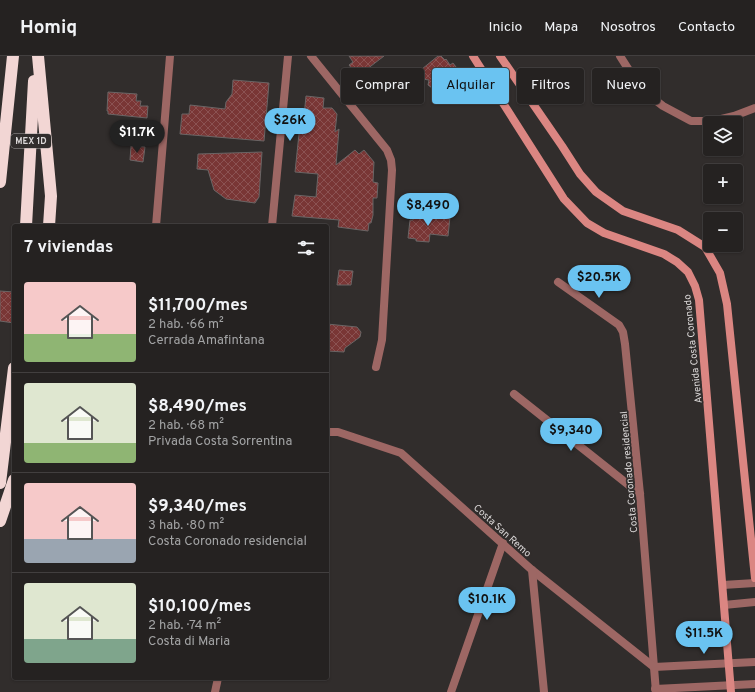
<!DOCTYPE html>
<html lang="es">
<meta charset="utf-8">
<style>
body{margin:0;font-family:Overpass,sans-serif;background:#312f2e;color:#f1f3f6;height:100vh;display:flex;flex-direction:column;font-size:15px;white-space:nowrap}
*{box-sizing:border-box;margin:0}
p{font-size:13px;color:#a3a4a5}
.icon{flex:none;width:22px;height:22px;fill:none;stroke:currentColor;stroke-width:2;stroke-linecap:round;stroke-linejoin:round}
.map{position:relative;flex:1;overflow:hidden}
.sheet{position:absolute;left:12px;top:168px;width:317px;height:456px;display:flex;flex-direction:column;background:#252221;border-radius:4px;box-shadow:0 1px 3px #0004,0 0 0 1px #423f3f}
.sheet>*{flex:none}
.guide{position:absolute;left:341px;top:12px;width:354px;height:36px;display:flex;gap:8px}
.tools{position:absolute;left:703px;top:60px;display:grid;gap:8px}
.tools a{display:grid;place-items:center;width:40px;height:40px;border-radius:4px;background:#252221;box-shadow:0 1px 3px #0004,0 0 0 1px #423f3f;font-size:20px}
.price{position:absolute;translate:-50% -34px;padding:0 9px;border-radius:14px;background:#6ac3f1;color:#111;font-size:13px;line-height:26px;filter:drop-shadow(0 1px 2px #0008)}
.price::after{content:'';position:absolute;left:50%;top:24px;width:12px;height:9px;margin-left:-6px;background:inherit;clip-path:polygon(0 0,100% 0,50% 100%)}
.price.active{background:#222;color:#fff}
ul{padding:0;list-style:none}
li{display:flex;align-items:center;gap:12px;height:100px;padding:0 12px}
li+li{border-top:1px solid #423f3f}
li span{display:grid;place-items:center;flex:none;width:112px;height:80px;border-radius:4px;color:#555}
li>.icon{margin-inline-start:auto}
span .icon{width:48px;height:48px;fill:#fffc;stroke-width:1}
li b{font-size:17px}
h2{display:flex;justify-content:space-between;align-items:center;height:48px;padding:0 12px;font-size:17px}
.chip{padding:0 14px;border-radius:4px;background:#252221;box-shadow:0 1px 3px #0004,0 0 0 1px #423f3f;font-size:14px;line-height:36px}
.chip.active{background:#6ac3f1;color:#111}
header{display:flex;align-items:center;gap:24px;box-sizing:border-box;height:56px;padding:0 20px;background:#252221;border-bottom:1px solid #423f3f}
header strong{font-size:19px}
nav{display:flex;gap:22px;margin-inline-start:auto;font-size:14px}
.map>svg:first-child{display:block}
</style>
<header>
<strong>Homiq</strong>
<nav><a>Inicio</a><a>Mapa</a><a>Nosotros</a><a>Contacto</a></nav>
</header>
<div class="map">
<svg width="755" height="636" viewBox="0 0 755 636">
<defs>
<pattern id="building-cross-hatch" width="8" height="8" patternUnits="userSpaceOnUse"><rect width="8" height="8" fill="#793635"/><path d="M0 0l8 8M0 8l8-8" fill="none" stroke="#8b5252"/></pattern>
</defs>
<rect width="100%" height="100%" fill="#312d2c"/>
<g fill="url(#building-cross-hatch)" stroke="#6a6565">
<path d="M349,0H384L358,20L349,9L353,6Z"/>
<path d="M438,0H441L445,4L446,3L450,9L453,7L462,19L439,37L428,29L429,24L422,23V13Z"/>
<path d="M233,24L269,27L264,85L180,78L182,58H189L190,49L225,53L226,46L232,38Z"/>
<path d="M108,36L137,38L136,45H141L140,50H148L147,62L108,58V55H107Z"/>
<path d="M306,40L324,42L323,52H332L337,58L335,76L339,73L336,109L355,94L359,98L364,94L374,106L373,126L378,127L377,142H373V159L371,167H369L368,175L338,171L339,164L292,160L295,139L316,141L318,118L295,116L301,59L304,60Z"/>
<path d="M131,90L145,91L143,106L130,104Z"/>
<path d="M262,96L259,141L255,147L226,143L214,134L208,114L197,113L198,98Z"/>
<path d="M423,157L450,161L448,180L430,178L429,186L416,185V183L408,182L410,164H413L414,159L419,160Z"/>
<path d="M339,214L353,215L351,229H337Z"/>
<path d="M0,235L14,236V267L0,265Z"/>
<path d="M327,268L357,271L361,276L360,281L345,292L344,296L327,295Z"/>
</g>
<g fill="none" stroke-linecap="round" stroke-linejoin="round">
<g stroke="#9d6764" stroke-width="8">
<path d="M311,0L387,94L391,104L392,114L382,284L376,311"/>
<path d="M620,0L641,33L663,50L691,65H713L734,60L755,52"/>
<path d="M156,170L170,0"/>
<path d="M272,170L288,0"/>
<path d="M558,226L619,269L623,276L625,288L640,438L656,636"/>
<path d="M514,338L640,438"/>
<path d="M327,376H338L401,397L532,514L654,611L755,606"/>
<path d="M532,514L544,636"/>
<path d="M723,529L755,527"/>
<path d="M724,549L755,546"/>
<path d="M655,633L755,628"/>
<path d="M215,636L218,622"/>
<path d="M451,636L503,487"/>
</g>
<g stroke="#db8682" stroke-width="8">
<path d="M473,0L564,143L587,167L604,177L664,198L677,206L688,216L695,230L699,244L731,636"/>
<path d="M500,0L562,90L580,118L596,136L623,155L678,174L705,191L720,217L727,248L755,522"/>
</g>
<g stroke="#f2d6d4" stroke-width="12">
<path d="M38,0L51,140L49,170"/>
<path d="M0,126L13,0"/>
<path d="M26,170L34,25"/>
<path d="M0,427L14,312"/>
<path d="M0,465L14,424"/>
</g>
</g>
<g text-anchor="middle" stroke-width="3.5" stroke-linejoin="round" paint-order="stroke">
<rect fill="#312d2c" stroke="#a8a5a4" stroke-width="1" x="11" y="78" width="40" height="14" rx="3"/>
<g font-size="9" font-weight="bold" fill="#dbd8d8">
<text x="31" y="88">MEX 1D</text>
</g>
<g font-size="10" fill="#dbd8d8" stroke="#312d2c">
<text transform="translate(692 293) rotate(-96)" y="4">Avenida Costa Coronado</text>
<text transform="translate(628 416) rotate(-95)" y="4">Costa Coronado residencial</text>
<text transform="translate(503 474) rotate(42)" y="4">Costa San Remo</text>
</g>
</g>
</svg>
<div class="tools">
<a><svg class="icon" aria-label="layers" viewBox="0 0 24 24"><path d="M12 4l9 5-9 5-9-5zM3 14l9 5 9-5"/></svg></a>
<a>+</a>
<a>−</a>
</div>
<b class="price" style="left:290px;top:86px">$26K</b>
<b class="price active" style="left:137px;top:98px">$11.7K</b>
<b class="price" style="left:428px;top:171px">$8,490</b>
<b class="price" style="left:599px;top:243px">$20.5K</b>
<b class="price" style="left:571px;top:396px">$9,340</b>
<b class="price" style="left:487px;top:565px">$10.1K</b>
<b class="price" style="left:704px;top:599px">$11.5K</b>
<div class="guide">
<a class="chip">Comprar</a>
<a class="chip active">Alquilar</a>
<a class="chip">Filtros</a>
<a class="chip">Nuevo</a>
</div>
<section class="sheet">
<h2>7 viviendas<svg class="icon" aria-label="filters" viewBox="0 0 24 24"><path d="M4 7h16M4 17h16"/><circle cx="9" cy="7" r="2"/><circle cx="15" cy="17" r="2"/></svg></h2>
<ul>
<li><span style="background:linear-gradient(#f6c9c9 65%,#8fb573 0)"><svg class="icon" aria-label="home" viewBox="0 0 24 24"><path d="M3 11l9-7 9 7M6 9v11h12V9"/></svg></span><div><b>$11,700/mes</b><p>2 hab. · 66 m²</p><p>Cerrada Amafintana</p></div></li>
<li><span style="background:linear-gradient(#dfe7d0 75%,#8fb573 0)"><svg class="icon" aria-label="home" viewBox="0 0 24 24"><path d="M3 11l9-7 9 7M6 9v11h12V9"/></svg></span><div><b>$8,490/mes</b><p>2 hab. · 68 m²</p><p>Privada Costa Sorrentina</p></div></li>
<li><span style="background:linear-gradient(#f6c9c9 70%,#9aa5b1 0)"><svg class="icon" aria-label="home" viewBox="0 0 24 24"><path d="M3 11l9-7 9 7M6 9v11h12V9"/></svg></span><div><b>$9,340/mes</b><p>3 hab. · 80 m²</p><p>Costa Coronado residencial</p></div></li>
<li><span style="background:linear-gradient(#dfe7d0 70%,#7fa58c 0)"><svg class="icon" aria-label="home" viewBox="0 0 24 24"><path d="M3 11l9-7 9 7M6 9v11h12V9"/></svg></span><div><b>$10,100/mes</b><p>2 hab. · 74 m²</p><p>Costa di Maria</p></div></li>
</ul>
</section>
</div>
